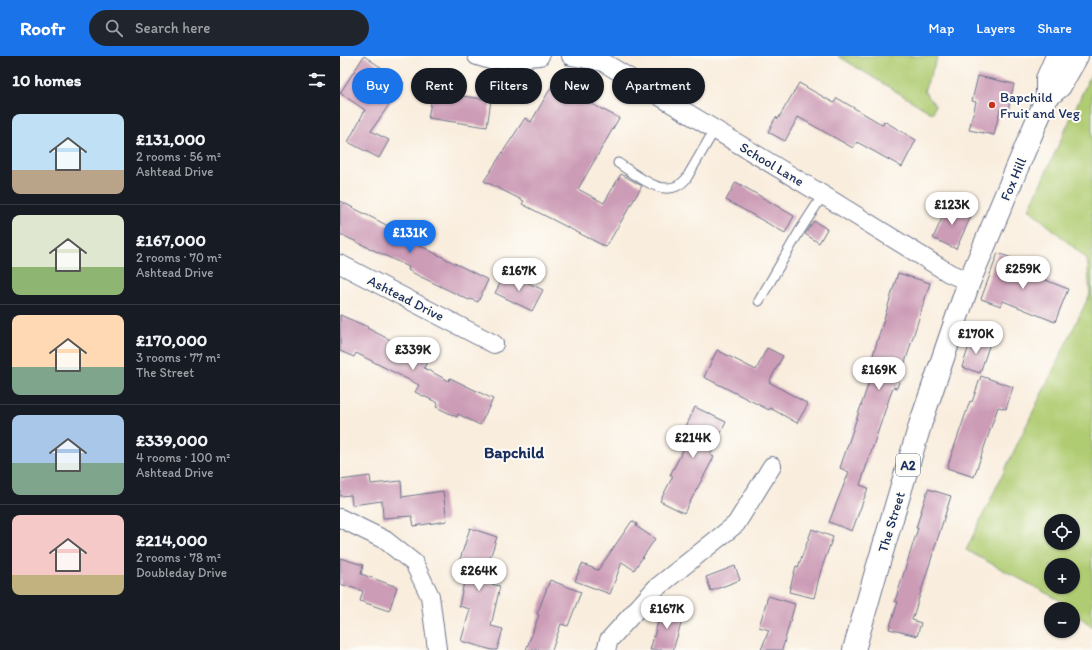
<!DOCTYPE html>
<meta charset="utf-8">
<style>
body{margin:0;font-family:Itim,sans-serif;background:#20242c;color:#f1f3f6;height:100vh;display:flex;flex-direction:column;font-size:15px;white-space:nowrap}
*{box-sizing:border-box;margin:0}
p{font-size:13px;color:#9ea1a6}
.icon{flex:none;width:22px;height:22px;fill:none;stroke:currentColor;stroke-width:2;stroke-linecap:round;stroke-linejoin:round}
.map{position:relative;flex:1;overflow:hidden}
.details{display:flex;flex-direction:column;background:#171b24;width:340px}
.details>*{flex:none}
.top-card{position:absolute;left:12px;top:12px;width:380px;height:36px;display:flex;gap:8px}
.controls{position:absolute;left:704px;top:458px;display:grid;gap:8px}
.controls a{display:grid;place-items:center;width:36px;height:36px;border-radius:50%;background:#171b24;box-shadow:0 1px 3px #0004;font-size:20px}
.price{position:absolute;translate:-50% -34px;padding:0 9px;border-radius:14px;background:#fff;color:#222;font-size:13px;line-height:26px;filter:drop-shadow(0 1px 2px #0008)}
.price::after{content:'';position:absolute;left:50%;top:24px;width:12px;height:9px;margin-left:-6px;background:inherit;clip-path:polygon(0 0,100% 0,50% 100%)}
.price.active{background:#1a73e8;color:#fff}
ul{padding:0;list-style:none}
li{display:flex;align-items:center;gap:12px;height:100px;padding:0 12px}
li+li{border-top:1px solid #363941}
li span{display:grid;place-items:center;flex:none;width:112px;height:80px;border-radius:8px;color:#555}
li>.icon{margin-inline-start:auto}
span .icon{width:48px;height:48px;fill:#fffc;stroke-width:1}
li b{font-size:17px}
h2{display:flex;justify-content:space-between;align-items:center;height:48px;padding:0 12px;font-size:17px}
.pill{padding:0 14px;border-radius:18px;background:#171b24;box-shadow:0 1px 3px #0004;font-size:14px;line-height:36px}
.pill.active{background:#1a73e8;color:#fff}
header{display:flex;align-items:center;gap:24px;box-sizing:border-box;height:56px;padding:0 20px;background:#1a73e8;color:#fff}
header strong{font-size:19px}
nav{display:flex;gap:22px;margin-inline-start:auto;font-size:14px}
.search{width:280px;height:36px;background:#20242c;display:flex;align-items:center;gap:10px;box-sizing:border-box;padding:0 14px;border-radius:22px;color:#9ea1a6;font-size:15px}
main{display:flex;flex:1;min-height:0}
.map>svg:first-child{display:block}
</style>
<header>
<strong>Roofr</strong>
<div class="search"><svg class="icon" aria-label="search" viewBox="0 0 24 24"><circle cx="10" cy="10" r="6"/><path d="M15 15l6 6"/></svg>Search here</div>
<nav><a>Map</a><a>Layers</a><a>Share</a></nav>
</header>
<main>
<section class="details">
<h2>10 homes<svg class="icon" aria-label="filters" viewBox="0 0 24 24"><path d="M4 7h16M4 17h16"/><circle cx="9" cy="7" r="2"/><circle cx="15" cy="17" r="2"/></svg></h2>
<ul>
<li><span style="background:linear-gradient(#bfe0f5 70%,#b9a48a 0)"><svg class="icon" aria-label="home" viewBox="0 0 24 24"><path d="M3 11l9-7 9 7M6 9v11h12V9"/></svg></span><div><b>£131,000</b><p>2 rooms · 56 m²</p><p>Ashtead Drive</p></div></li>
<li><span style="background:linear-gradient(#dfe7d0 65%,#8fb573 0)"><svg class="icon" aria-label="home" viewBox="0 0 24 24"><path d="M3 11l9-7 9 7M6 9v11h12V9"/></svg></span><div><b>£167,000</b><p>2 rooms · 70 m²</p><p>Ashtead Drive</p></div></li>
<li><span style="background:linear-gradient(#ffd9b3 65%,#7fa58c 0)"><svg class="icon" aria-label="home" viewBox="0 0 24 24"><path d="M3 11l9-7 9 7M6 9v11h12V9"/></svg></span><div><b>£170,000</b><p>3 rooms · 77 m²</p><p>The Street</p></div></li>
<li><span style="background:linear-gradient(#a9c7e8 60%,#7fa58c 0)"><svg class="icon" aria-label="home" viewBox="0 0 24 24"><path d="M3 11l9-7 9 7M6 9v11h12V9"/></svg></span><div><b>£339,000</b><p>4 rooms · 100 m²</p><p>Ashtead Drive</p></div></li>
<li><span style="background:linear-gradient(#f6c9c9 75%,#c2b280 0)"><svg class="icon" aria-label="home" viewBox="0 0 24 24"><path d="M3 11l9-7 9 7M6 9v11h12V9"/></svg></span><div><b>£214,000</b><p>2 rooms · 78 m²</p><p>Doubleday Drive</p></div></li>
</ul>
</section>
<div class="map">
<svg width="752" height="594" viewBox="0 0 752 594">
<rect width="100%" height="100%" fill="#fdfcf7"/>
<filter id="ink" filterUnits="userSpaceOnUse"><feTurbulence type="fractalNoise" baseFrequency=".025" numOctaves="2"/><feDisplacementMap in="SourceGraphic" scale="8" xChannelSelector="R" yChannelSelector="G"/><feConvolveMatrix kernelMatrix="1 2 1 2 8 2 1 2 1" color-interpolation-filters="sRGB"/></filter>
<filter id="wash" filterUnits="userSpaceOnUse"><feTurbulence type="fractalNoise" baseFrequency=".012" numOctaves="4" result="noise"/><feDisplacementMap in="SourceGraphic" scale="16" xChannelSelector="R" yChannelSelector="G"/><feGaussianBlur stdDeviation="0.9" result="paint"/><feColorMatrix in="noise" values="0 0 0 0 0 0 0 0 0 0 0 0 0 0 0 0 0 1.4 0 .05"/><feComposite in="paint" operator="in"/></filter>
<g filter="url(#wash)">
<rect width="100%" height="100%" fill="#f9eddd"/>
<g fill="#b0cc72" stroke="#667e68" fill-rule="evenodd">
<path d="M498,0H598L584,35L595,49L593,58Z"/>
<path d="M752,16V571L733,555V553H731L721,545L626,494L750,238L747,203L689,153ZM711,465H733V487H711ZM711,509H733V531H711Z"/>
</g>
<g id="blocks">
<g fill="#cc9bb6">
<path d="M24,0L64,27L31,75L49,84L39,102L8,86L25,54L0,37Z"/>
<path d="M638,20L674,28L668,54L660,53L654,79L629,74L636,46L632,45Z"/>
<path d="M459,27L494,47L497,42L543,69L544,65L576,84L562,111L517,86L513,92L458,61L445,85L428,76L436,61L438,63Z"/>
<path d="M213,28L279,62L238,133L264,147L281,118L302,130L266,191L182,148L184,145L144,125L185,62L191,66Z"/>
<path d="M93,36L151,44L147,71L88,62Z"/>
<path d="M396,126L454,160L445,177L386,144Z"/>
<path d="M0,145L52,172L51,175L148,224L138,246L130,243L129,244L79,220L68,214L69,211L0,178Z"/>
<path d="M609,147L632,158L616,193L593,182Z"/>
<path d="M474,165L487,173L479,187L465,178Z"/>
<path d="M658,197L677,204L675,212L728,233L715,266L663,245L661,250L641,243Z"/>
<path d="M166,216L203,234L192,255L155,237Z"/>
<path d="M558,217L590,227L557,332L553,331L520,429L528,432L512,475L489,466L509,416L500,412L530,323L526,322Z"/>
<path d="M0,259L28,271L27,272L88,303L84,312L109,325L110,322L153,343L140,369L118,358L117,361L96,351L98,347L75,336L79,329L16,297L14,301L0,295Z"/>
<path d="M632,281L650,287L640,317L622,311Z"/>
<path d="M427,292L443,300L429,326L468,348L457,367L430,352L429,354L364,321L377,294L416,314Z"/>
<path d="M641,320L673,331L666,353L658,351L634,421L607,412L630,345L632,346Z"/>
<path d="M355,351L386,366L370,399L374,401L344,457L320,445L333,420L330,419L349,383L342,379Z"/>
<path d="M30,420L31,428L61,425L62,441L103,435L107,465L74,470L72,460L43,462L42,445L12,449L11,439L0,440V424Z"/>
<path d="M588,433L611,440L572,564L581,567L577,580L549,573L558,546L555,545L578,472H576Z"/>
<path d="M292,465L297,468L296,470L315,483L294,514L282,506L270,538L235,525L242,508L258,514Z"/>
<path d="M130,472L157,481L142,526L160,530L151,570L163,573L157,594H152L121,585L130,553L119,550L126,516L117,513Z"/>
<path d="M472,473L493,481L481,514L474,542L449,536L456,510L458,511Z"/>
<path d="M0,502L23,509L21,518L57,531L49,555L20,545L23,535L0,528Z"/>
<path d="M395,510L400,524L371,535L366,521Z"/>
<path d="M210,524L241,536L228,570L221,568L212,594H186L199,559L197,558Z"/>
<path d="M428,540L455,548L442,594H421L429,574L419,571Z"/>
<path d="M322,552L344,558L333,594H310Z"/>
</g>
</g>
</g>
<g filter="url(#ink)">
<use href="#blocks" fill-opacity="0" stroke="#69728a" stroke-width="1"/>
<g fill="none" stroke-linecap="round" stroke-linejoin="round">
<g stroke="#69728a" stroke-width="11">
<g id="lane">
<path d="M278,107C298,120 326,146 346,123L375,73"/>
<path d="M419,245L459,176L483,139"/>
</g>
</g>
<g stroke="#69728a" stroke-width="20">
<g id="street">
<path d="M137,0L150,4L200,0"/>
<path d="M231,0L263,6L483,139L609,217L629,226"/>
<path d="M0,208L154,288"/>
<path d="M0,462L45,484L74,507L90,540L97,593"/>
<path d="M266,594L269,584L316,532L396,468L432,410"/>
</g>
</g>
<g stroke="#69728a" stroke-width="24">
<g id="primary">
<path d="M707,41L720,30L737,0"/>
<path d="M514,594L536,516L581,366L629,226L707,41V23L717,0"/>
</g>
</g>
<use href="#lane" stroke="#fff" stroke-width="9"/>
<use href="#street" stroke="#fff" stroke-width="18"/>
<use href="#primary" stroke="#fff" stroke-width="22"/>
</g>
</g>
<circle fill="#c8321e" stroke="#fdfcf7" stroke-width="1.5" cx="652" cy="49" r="4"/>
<g text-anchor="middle" stroke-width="4" stroke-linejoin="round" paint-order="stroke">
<rect fill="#fdfcf7" stroke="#5f6c8c" stroke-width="1" x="556" y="398" width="24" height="22" rx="3"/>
<g font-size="13" font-weight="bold" fill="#1b2f5e">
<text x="568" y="414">A2</text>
</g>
<g font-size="14" fill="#1b2f5e" stroke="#fdfcf7" text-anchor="start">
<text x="660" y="46">Bapchild<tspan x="660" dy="16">Fruit and Veg</tspan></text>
</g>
<g font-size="14" fill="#1b2f5e" stroke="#fdfcf7">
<text transform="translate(432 108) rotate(31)" y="5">School Lane</text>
<text transform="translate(673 123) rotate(-67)" y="5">Fox Hill</text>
<text transform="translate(66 242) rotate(27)" y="5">Ashtead Drive</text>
<text transform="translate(551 466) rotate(-73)" y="5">The Street</text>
</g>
<g font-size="16" font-weight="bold" fill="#1b2f5e" stroke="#fdfcf7">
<text x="174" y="402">Bapchild</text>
</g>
</g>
</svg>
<div class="controls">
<a><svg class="icon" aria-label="locate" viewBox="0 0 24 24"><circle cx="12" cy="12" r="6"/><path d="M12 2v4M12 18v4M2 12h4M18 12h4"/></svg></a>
<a>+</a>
<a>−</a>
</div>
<b class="price" style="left:612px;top:170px">£123K</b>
<b class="price active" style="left:70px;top:198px">£131K</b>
<b class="price" style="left:683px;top:234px">£259K</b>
<b class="price" style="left:179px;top:236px">£167K</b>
<b class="price" style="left:636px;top:299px">£170K</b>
<b class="price" style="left:73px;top:315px">£339K</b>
<b class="price" style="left:539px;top:335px">£169K</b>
<b class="price" style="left:353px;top:403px">£214K</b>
<b class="price" style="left:139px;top:536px">£264K</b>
<b class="price" style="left:327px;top:574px">£167K</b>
<div class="top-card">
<a class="pill active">Buy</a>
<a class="pill">Rent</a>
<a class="pill">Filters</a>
<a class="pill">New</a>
<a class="pill">Apartment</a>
</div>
</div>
</main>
